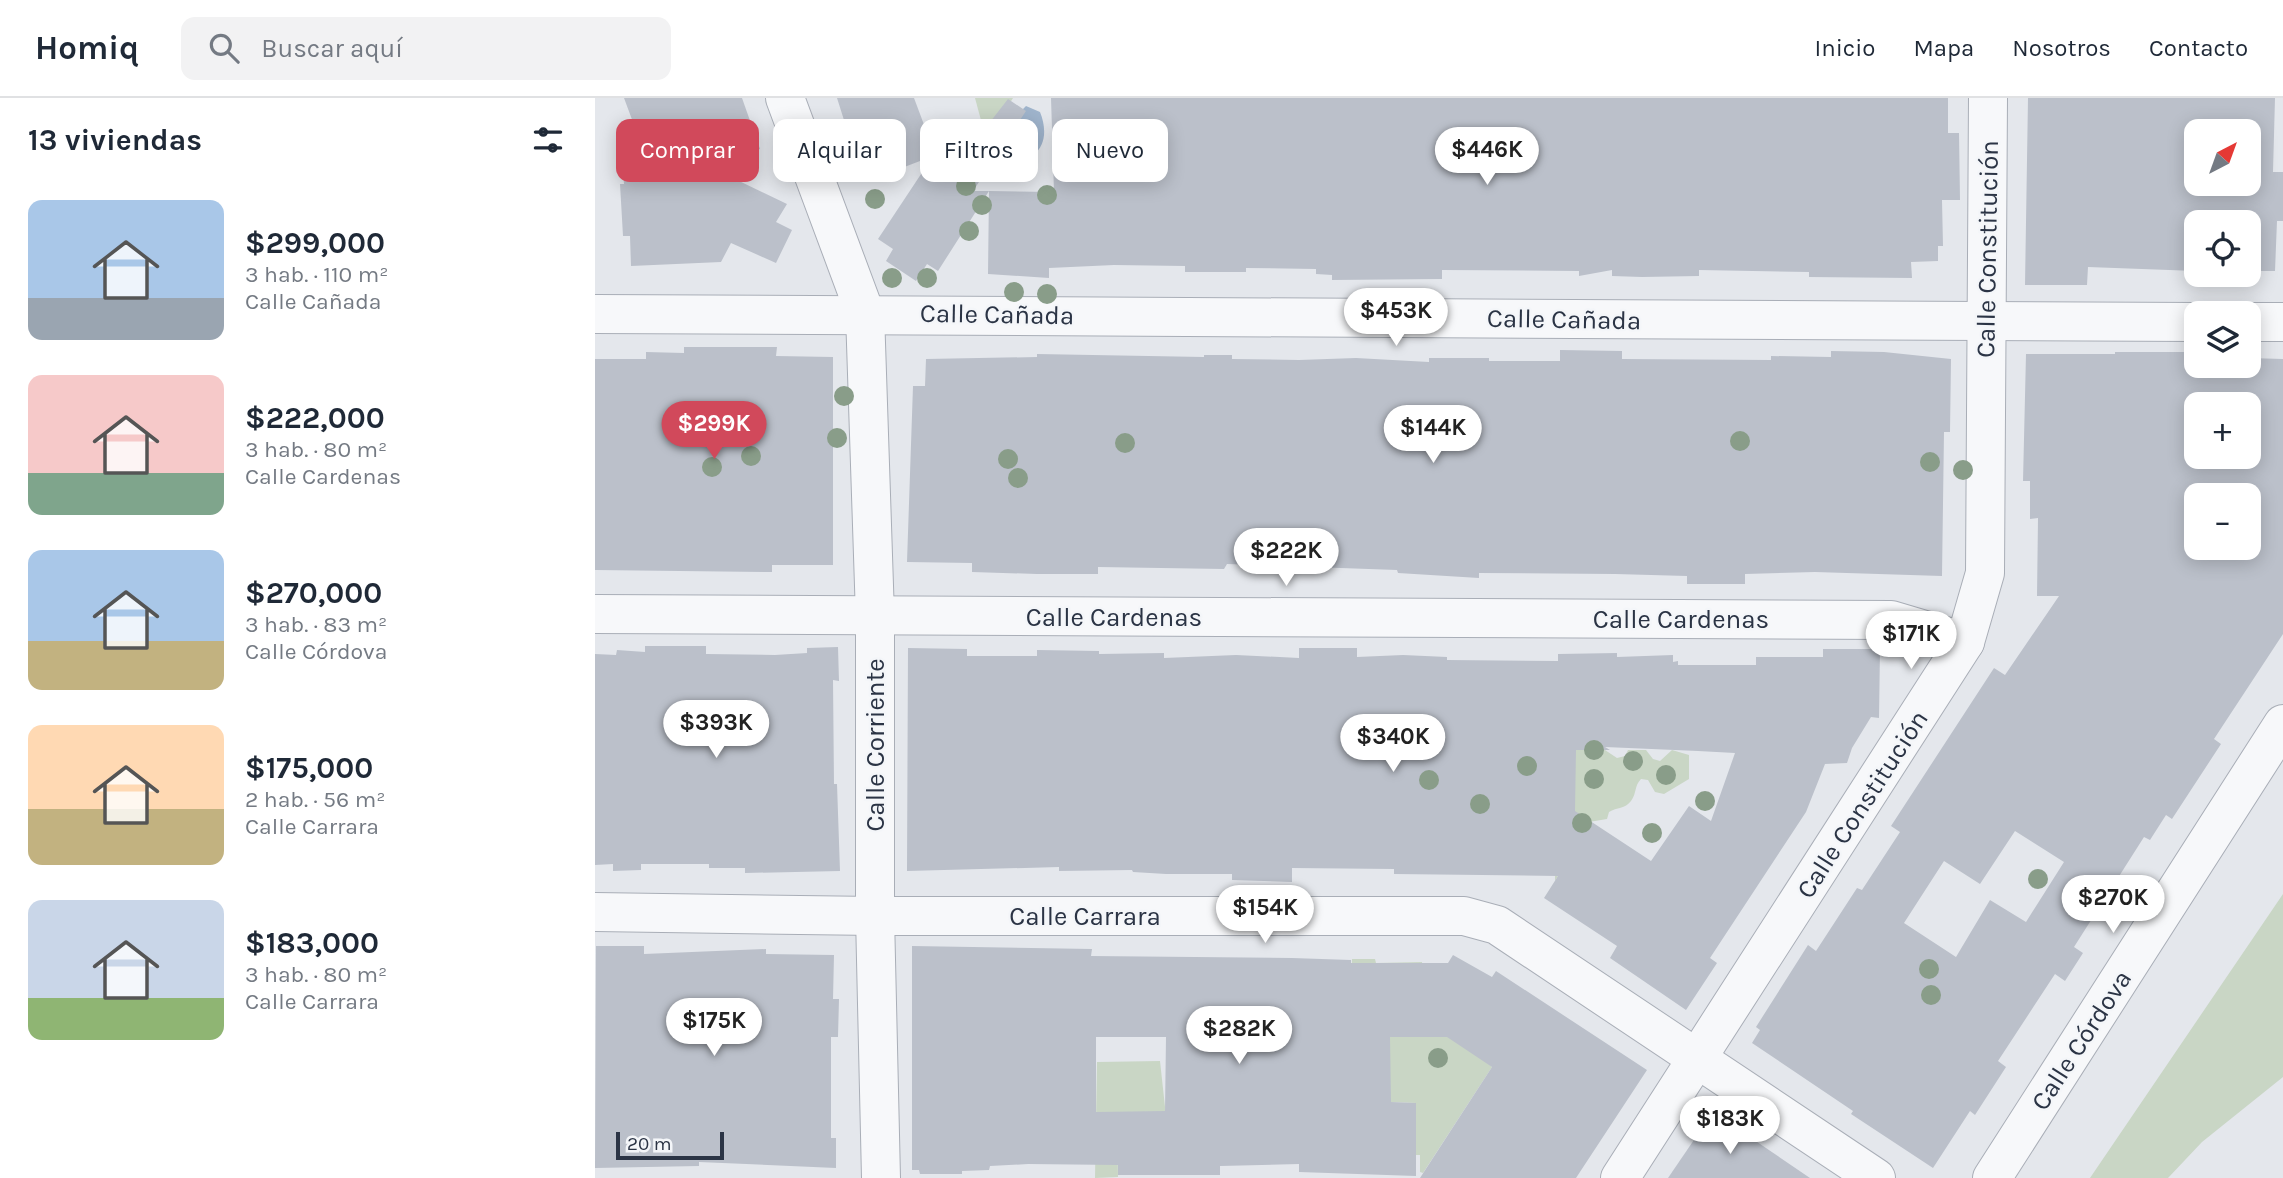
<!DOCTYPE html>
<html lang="es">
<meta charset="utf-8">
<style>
body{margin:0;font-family:Karla,sans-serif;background:#f2f2f3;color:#1f2937;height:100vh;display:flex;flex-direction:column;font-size:26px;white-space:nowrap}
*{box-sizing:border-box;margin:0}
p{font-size:23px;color:#747a83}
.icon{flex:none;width:38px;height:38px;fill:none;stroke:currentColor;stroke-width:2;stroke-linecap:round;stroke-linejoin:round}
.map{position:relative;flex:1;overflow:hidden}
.panel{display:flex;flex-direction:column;background:#fff;width:595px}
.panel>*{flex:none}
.banner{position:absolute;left:21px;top:21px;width:665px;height:63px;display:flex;gap:14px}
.needle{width:46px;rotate:41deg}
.buttons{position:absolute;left:1589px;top:21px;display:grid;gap:14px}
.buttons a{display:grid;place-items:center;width:77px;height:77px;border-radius:14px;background:#fff;box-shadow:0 4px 18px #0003;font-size:35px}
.scale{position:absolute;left:21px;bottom:18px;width:108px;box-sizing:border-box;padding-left:7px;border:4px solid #2b3445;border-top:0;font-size:19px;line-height:24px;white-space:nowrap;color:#2b3445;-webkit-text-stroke:5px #f4f6f9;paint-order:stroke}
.price{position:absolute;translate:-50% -60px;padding:0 16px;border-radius:24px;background:#fff;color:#222;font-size:23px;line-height:46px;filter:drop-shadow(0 2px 4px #0008)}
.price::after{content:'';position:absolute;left:50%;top:42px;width:21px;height:16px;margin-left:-10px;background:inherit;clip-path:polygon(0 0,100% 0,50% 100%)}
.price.current{background:#d1495b;color:#fff}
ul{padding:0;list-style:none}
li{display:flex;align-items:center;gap:21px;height:175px;padding:0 28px}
li span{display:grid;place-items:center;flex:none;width:196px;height:140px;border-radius:14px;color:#555}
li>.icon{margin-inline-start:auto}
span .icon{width:84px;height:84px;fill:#fffc;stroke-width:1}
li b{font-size:30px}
h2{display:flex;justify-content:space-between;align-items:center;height:84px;padding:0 28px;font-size:30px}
.tag{padding:0 24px;border-radius:14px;background:#fff;box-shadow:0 4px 18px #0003;font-size:24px;line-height:63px}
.tag.current{background:#d1495b;color:#fff}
header{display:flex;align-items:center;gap:42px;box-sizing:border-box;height:98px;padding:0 35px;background:#fff;border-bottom:2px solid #e0e1e3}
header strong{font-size:33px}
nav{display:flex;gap:38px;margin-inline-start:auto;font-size:24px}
.search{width:490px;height:63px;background:#f2f2f3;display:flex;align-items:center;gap:18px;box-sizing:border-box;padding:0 24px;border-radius:14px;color:#747a83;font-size:26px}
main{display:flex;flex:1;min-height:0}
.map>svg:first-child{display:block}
</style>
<header>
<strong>Homiq</strong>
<div class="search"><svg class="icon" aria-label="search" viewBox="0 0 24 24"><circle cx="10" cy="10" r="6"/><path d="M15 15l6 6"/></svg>Buscar aquí</div>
<nav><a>Inicio</a><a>Mapa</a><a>Nosotros</a><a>Contacto</a></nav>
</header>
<main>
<section class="panel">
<h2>13 viviendas<svg class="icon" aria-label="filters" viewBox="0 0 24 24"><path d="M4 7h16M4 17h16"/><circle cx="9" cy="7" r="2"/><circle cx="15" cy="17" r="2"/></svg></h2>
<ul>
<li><span style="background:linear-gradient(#a9c7e8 70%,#9aa5b1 0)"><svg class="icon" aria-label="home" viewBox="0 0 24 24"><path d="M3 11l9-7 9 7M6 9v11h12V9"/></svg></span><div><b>$299,000</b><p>3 hab. · 110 m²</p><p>Calle Cañada</p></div></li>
<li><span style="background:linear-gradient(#f6c9c9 70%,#7fa58c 0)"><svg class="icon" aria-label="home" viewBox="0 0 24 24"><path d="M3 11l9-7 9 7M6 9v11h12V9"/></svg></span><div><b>$222,000</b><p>3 hab. · 80 m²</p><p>Calle Cardenas</p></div></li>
<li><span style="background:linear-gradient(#a9c7e8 65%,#c2b280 0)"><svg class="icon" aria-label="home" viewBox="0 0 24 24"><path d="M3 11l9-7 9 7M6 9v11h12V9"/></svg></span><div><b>$270,000</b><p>3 hab. · 83 m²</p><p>Calle Córdova</p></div></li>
<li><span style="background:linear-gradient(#ffd9b3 60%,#c2b280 0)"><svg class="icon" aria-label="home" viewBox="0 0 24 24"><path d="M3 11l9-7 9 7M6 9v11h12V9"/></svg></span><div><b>$175,000</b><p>2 hab. · 56 m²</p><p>Calle Carrara</p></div></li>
<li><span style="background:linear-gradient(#c9d6e8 70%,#8fb573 0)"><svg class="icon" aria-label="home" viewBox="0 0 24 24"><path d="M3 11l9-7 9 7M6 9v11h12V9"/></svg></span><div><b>$183,000</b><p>3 hab. · 80 m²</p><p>Calle Carrara</p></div></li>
</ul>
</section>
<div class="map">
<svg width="1688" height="1080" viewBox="0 0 1688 1080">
<rect width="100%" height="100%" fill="#e4e7ec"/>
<g fill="#c9d6c5">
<path d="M380,0H418L400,29L387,26Z"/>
<path d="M986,644L1004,648L1022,660L1030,658L1033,652H1051L1058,661L1065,663L1077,652L1094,657V681L1069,696L1060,694L1053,682L1046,681C1039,688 1042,695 1036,703C1030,711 1022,709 1014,714L1012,721L994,724L960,783V751L908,659Z"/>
<path d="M1688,796V979L1607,1044L1573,1080H1495Z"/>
<path d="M757,861H780L781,865L827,864L829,906L897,969L828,1075L825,1074V1057H821V1005L796,1004L755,937Z"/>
<path d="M565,963L570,1009V1071L522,1014L523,1079L500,1080L502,964Z"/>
</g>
<path fill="#9fb4cc" d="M431,8L445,14C451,29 452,47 438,57L423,55L417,47L422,37L421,18Z"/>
<g fill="#bbc0ca" fill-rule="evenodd">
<path d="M29,0H147L165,51L115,69L192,106L181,124L197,132L181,165L136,145L126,164L36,168L35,138H28L25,86H29L28,75L74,72L42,35Z"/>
<path d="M242,0H319L349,80L370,48L374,51L413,1L431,13L378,93H394L343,173L332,166L321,183L291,163L298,151L283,141L338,58L273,83L271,77L267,79Z"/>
<path d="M456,0H1353V35H1364L1365,102H1347L1348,148H1343V163L1316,164L1317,180L1214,179V174L1104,172V178L1047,179L1017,178V172L984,178V173L847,172V181L737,182V177L721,176V171L651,170V174H590V168L519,167L454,170V180L393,176L394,93L459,94Z"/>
<path d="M1433,0H1680L1678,74H1688V123H1682L1680,173H1654V124H1601V173L1493,169L1492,187H1430ZM1601,33H1654V86H1601Z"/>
<path d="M89,249H182L181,258L238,259V467H177V474L0,472V261H51V254L89,255Z"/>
<path d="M965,252L1027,253V261L1176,262V258L1236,259V253L1289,254L1356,261L1355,334H1349L1347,478L1220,474L1150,476V486H1092V478L1020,476L884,475V480L803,475L802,472L632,466L629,471L503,469V476H442L377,474V465L312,464L318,288H330L331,261L442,259V256L609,259V257H637V261L704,262L761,260L834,264V260H894V263H965Z"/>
<path d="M1520,254H1601V268H1654V260L1688,261V536L1619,641L1626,646L1577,721L1571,717L1555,742L1549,739L1479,849L1488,855L1470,883L1460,876L1403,963L1411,969L1380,1017L1375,1013L1338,1070L1256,1016L1258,1013L1157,945L1165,932L1161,929L1213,847L1221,853L1262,790L1267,792L1305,734L1296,728L1399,570L1410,577L1464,498H1442L1443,420L1435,421V383H1428L1431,256H1520ZM1601,306H1654V359H1601ZM1601,397H1654V450H1601ZM1420,733L1469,764L1431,824L1395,802L1361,859L1309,825L1349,763L1385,786Z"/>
<path d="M50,548H111V556L180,557L212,555V550L243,549L244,583L238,582L239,686H242L245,773L150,775V770H114V766H46V772L18,773V766L0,767V556L21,557L22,552L50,554Z"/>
<path d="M313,550L372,551V558H442V552L504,553V556L569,555V560L641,557L704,560V550H762V559L808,557L852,559V562L963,563V556L1022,555V559L1078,557V564L1083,563V567H1161V559H1228V551H1285L1284,620L1276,619L1257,650L1252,665L1230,666L1211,714L1115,860L1122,865L1091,912L1015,860L1022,848L949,800L963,778L799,776V771L697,770V784L637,782V776H571L538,774L537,772L464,773V769L312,773ZM1010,649L1103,653L1140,655L1116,723L1094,708L1056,763L980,713L981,652H1015Z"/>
<path d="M1,848H49V856L171,851V856L239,857L238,901H244L243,939H236V1040H241V1070L104,1064V1068L0,1070Z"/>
<path d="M317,848L497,851L496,858L697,860L756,862V865H853L858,857L897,879L901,873L1052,972L981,1080H825L897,969L852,939H795L796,1004L821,1005V1078L704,1074V1066L625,1068V1077H523V1067L433,1066L395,1068L394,1072L367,1073V1076H325L324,1072H317ZM501,939H571L570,1013L501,1014Z"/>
<path d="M1118,1014L1215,1080H1073Z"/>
</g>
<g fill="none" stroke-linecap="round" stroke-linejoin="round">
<g stroke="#a9aeb7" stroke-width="40">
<g id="street">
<path d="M190,0L270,215L280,518V818L286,1080"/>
<path d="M0,216L1601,224"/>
<path d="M1654,224H1688"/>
<path d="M0,516L1296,522L1370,544"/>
<path d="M0,814L280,818H869L902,827L1281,1080"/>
<path d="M1025,1080L1370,544L1390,475L1393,0"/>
<path d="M1397,1080L1688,626"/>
</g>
</g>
<use href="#street" stroke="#f7f8fa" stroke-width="38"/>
</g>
<g fill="#899d89">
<circle cx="351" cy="32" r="10"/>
<circle cx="345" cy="64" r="10"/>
<circle cx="371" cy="88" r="10"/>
<circle cx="452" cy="97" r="10"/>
<circle cx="280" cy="101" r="10"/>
<circle cx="387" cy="107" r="10"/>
<circle cx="374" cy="133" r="10"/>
<circle cx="297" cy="180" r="10"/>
<circle cx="332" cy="180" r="10"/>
<circle cx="419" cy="194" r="10"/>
<circle cx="452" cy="196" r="10"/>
<circle cx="249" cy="298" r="10"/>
<circle cx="242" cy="340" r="10"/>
<circle cx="1145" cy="343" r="10"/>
<circle cx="530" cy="345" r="10"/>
<circle cx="156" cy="358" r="10"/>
<circle cx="413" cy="361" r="10"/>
<circle cx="1335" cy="364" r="10"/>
<circle cx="117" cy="369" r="10"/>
<circle cx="1368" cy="372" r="10"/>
<circle cx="423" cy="380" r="10"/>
<circle cx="999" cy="652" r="10"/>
<circle cx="1038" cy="663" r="10"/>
<circle cx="932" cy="668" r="10"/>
<circle cx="1071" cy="677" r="10"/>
<circle cx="999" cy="681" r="10"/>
<circle cx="834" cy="682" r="10"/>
<circle cx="1110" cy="703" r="10"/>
<circle cx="885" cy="706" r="10"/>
<circle cx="987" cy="725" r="10"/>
<circle cx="1057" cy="735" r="10"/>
<circle cx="1443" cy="781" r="10"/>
<circle cx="1334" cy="871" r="10"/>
<circle cx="1336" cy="897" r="10"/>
<circle cx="843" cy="960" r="10"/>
</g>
<g text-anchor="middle" stroke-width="5" stroke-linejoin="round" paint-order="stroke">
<g font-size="26" fill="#2b3445" stroke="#f4f6f9">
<text transform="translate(1392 151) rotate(-89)" y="9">Calle Constitución</text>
<text transform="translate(402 216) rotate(1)" y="9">Calle Cañada</text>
<text transform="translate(969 221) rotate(1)" y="9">Calle Cañada</text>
<text x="519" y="528">Calle Cardenas</text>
<text x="1086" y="530">Calle Cardenas</text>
<text transform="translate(280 647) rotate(-90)" y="9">Calle Corriente</text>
<text transform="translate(1267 706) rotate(-57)" y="9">Calle Constitución</text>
<text x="490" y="827">Calle Carrara</text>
<text transform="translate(1486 942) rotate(-57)" y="9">Calle Córdova</text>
</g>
</g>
</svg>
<div class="buttons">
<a><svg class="needle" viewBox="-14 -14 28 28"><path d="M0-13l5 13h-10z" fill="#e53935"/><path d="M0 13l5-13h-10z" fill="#747a83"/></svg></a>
<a><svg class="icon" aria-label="locate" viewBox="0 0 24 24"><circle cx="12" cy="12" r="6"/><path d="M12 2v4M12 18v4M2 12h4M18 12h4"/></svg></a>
<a><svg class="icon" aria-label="layers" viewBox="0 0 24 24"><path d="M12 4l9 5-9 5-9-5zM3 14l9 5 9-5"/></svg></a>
<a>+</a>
<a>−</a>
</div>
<div class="scale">20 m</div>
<b class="price" style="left:892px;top:89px">$446K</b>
<b class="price" style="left:801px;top:250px">$453K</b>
<b class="price current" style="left:119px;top:363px">$299K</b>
<b class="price" style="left:838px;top:367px">$144K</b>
<b class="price" style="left:691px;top:490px">$222K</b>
<b class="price" style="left:1316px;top:573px">$171K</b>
<b class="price" style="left:121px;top:662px">$393K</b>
<b class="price" style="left:798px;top:676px">$340K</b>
<b class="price" style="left:1518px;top:837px">$270K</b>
<b class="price" style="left:670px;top:847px">$154K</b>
<b class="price" style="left:119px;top:960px">$175K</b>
<b class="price" style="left:644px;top:968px">$282K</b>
<b class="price" style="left:1135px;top:1058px">$183K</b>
<div class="banner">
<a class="tag current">Comprar</a>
<a class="tag">Alquilar</a>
<a class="tag">Filtros</a>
<a class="tag">Nuevo</a>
</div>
</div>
</main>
